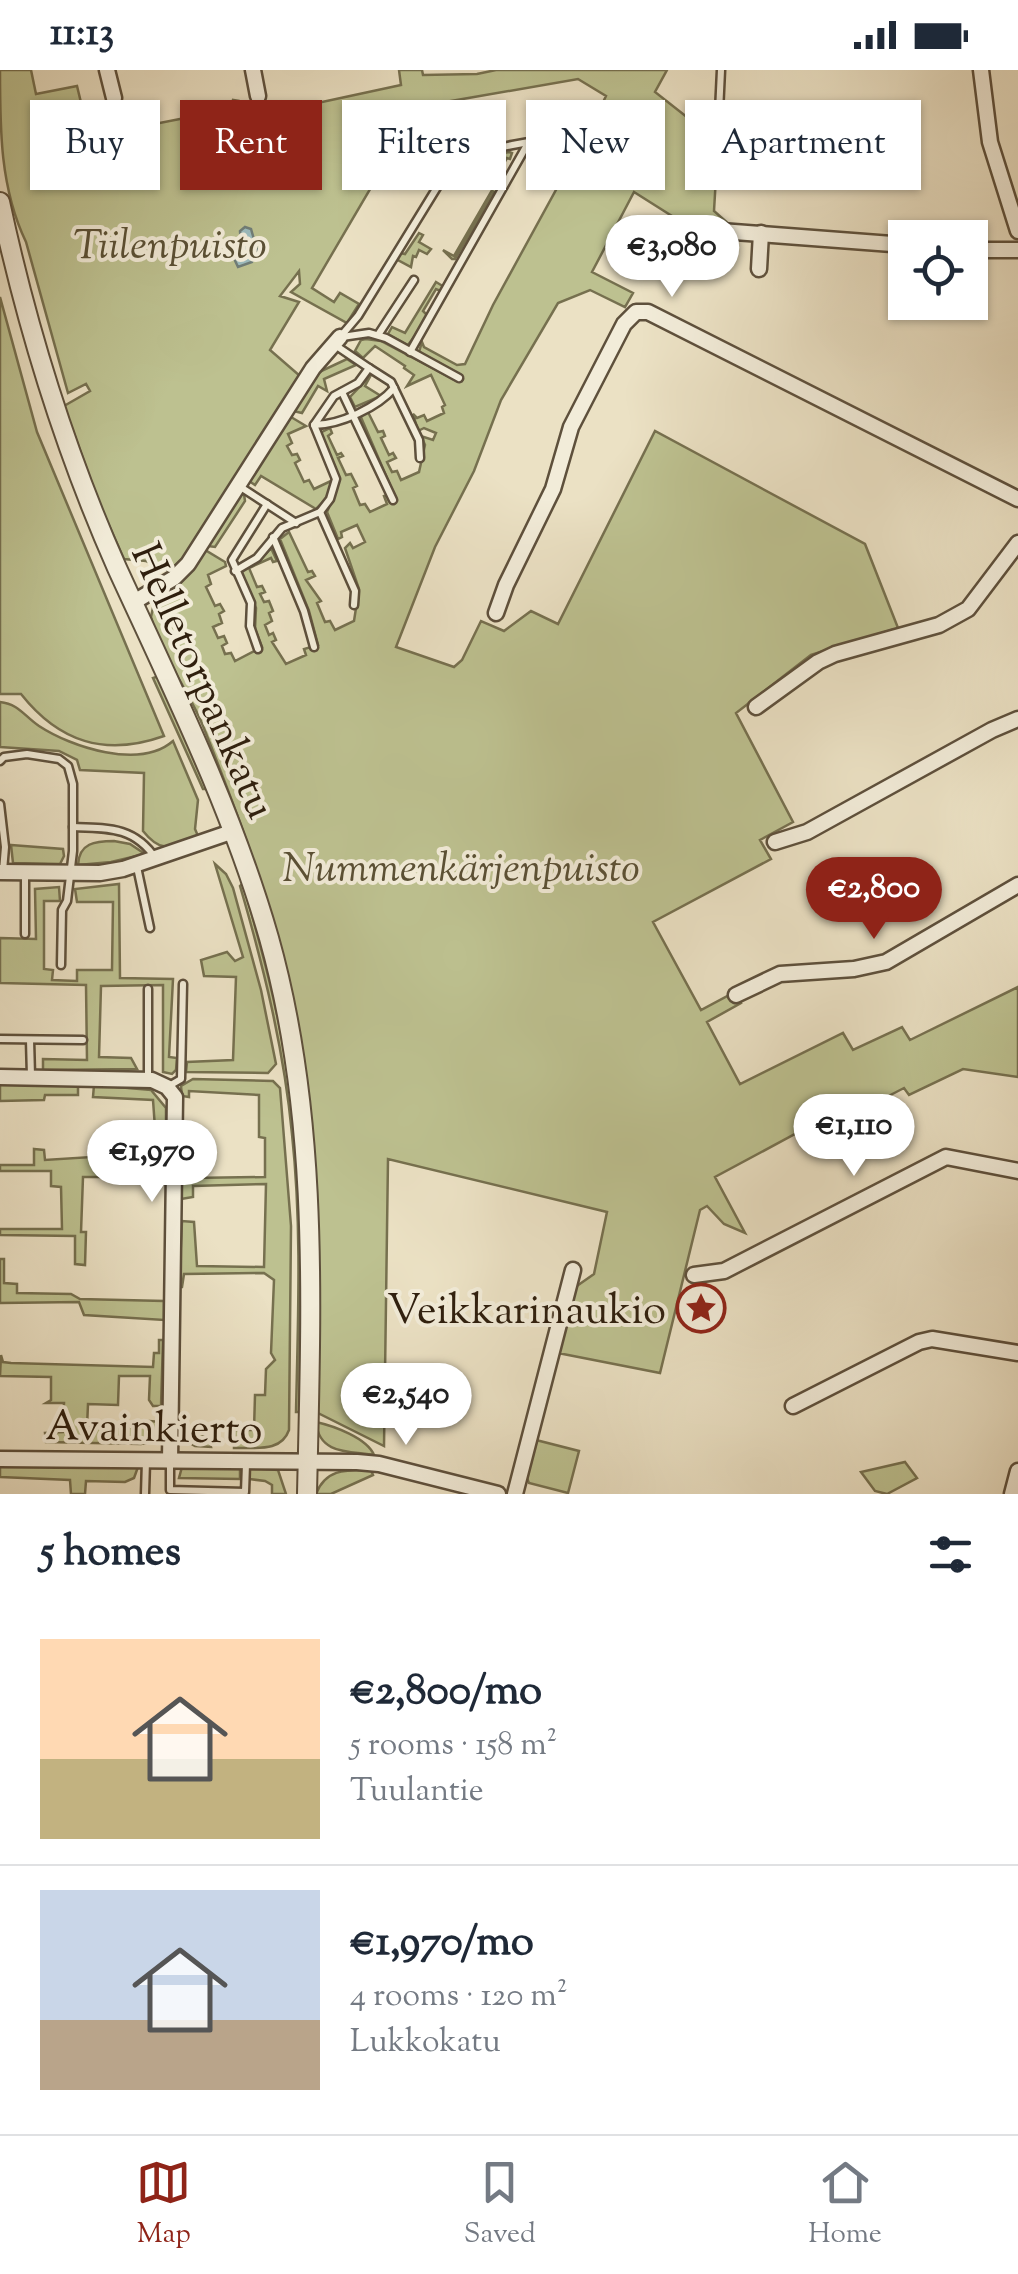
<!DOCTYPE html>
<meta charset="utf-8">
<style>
body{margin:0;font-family:"Sorts Mill Goudy",serif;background:#f6f6f7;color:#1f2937;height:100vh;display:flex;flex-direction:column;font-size:38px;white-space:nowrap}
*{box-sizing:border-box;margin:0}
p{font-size:32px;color:#747a83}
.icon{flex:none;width:55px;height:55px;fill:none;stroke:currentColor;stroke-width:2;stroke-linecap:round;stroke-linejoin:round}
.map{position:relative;height:1424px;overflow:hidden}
.details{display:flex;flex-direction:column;background:#fff;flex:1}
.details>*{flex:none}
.hud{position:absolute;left:30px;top:30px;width:960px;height:90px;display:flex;gap:20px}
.controls{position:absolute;left:888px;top:150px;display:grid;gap:20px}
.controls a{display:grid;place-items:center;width:100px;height:100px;border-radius:0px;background:#fff;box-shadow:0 2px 8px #0004;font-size:50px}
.price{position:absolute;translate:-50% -85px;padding:0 22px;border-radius:35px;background:#fff;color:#222;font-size:32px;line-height:65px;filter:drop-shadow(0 2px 5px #0008)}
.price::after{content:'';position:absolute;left:50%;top:60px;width:30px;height:22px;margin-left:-15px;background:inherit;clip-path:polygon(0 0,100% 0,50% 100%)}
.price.on{background:#8f2418;color:#fff}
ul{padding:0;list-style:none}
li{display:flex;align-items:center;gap:30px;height:250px;padding:0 40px}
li+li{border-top:2px solid #e0e1e3}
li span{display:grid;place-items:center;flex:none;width:280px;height:200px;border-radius:0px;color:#555}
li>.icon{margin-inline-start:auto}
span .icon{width:120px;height:120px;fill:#fffc;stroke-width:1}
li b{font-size:42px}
h2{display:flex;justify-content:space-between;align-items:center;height:120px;padding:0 40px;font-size:42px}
.tag{padding:0 35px;border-radius:0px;background:#fff;box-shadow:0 2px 8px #0004;font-size:35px;line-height:90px}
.tag.on{background:#8f2418;color:#fff}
.status{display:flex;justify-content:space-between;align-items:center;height:70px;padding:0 50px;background:#fff;direction:ltr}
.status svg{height:28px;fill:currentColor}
.tabs{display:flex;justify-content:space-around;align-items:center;height:140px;border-top:2px solid #e0e1e3;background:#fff;font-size:28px;color:#747a83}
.tabs a{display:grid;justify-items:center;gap:5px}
.tabs .on{color:#8f2418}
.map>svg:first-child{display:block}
</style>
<div class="status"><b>11:13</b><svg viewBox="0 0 49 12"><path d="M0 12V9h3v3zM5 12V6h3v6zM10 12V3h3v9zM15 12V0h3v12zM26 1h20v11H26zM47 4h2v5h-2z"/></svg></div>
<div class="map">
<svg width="1018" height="1424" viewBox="0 0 1018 1424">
<rect width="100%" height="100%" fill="#ebe1c4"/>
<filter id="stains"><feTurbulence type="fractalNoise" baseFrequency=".002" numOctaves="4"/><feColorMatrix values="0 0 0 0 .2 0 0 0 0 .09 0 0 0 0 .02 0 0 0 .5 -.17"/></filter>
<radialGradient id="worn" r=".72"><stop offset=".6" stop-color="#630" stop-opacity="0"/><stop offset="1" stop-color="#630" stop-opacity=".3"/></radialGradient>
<g fill="#bdc190" stroke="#76704f" stroke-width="2.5">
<path d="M0,0H31L36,24L77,16L84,45L124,38L129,59L231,39L233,30L239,31L249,43H271L401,15L399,0H422L423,5L477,4L496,0H667L655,22L697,55L719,56L714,141L731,156H751L750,159L731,160L729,182L634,122L592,202L633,223L625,237L590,220L558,233L501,330L474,401L435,477L396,577L454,597L462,590L481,551L504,561L531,541L558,554L655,361L865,474L898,558L811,585L736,643L793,752L760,770L771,789L653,852L701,940L735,922L741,933L707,952L740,1014L843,963L853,980L902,957L910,970L1018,917V1007L963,999L909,1025L904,1018L813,1065L808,1057L715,1107L745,1163L724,1154L707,1136L700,1140L660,1303L558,1283L574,1218L594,1204L607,1142L388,1089L384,1376L316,1342C321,1156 316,969 254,792C238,746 221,701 203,656C188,619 161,586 151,547L154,533L182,511L205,480L225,492L226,496L208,505L211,514L206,517L215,536L220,534L224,541L219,544L222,553L213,557L218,568L224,566L227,573L222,576L225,584L231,583L235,591L262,577L255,559L256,538L240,502L261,489L271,478L277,491L273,492L271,488L249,498L257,517L262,516L265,522L260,524L264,532L269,531L273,541L269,543L272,551L265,555L269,565L273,563L276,570L272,572L286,594L306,585L304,579L318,575L309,541L280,469L289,462L308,502L312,501L315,506L306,510L321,531L317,533L325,552L330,551L335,560L354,551L359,519L345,478L350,473L353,478L365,472L357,455L341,462L342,467L338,469L327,442C346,397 336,406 320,363L330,358L332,363L328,366L337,385L341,383L343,386L338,388L346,405L351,404L357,416L353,418L360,435L365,434L370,442L387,434L384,426L387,425L391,432L396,429L360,345L367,340L378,362L383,361L385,366L381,368L389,385L393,383L396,388L387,392L392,402L397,401L401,410L419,402L425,375L421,366L433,370L436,363L424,358L418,361L413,344L417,348L424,345L427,351L444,343L442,337L445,335L431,305L407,316L414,305L404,298L405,296L375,276L363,288L355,281L361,270L366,269L381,271L457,311L461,305L419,282L422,272L424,277L457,295L465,294L493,235L563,107L547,99L550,93L529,84L532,78L547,76L568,85L576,71L586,67H577L576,60L591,57L606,26L578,9L434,34L397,61L384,83L388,84L386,92L312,218L334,232L340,223L359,234L347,253L291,222L300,214L299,201L280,226L299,232L270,280L300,306L185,486L170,501L146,491L124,489L99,433L64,336L90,321L86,314L68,323L26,172C0,118 0,59 0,0Z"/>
<path d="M418,74L427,78L422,91L427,94L432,88L447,87L442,94L432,96L426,108L404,93Z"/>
<path d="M509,82L512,83L510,89L507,88L502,97L507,106L497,123L494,122L455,189H452L443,180L454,186L498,110L484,102V87Z"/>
<path d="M419,163L423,165L419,172L431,179L427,184L419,180L416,187L413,186L411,197L396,189L400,183L405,184Z"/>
<path d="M436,212L446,218L443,222L436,219L423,241L429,247L408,275L388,264L392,257L405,263Z"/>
<path d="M0,227L37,362L164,666C105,687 59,672 21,624H0Z"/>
<path d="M347,289L356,295L324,309L327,321L318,316L302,343L293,341L317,303Z"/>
<path d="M371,305L365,316L381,326L355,337L350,327Z"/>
<path d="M291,347L306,356L288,364L292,373L287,376L292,385L297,384L300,390L295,393L304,412L309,410L314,419L333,410L326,429L316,439L261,406L255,415L249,411Z"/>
<path d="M244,424L245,431L215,477L208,476L238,426Z"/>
<path d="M159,606L210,719H203L153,608Z"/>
<path d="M0,632C19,634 24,646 39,656C71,677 140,700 173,671L198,730L195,759L198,766C172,775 163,786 143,761L144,703L80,700L77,690L59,681L0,677Z"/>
<path d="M114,771L130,774L145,784L111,792L78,795C79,773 95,771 114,771Z"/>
<path d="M11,775L63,779L64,786L60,794L13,793Z"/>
<path d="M215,794L226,804L233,818L261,920L276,994L268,1003L186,1002L187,992L233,990L236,907L204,906L201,890L227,882L235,891L243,887Z"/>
<path d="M243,813C261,877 279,941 288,1006C304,1118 301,1230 299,1342H296C298,1249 302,1157 292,1064C284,980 264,898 240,816Z"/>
<path d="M119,814L120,908L173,909L169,987L177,988L176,1000L172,1004L163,1002V915L101,916L99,987L131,988L137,999L43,1000V989L87,990L86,915L0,913V868L36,869L35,819L59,817L60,831H44V899L53,900L52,910L77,911V900H112L113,832H77L75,819Z"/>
<path d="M193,1009L273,1011L280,1018L291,1156L289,1360C281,1383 255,1377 234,1378V1360H254L255,1325H265L266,1299L275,1290L271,1283L274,1210L264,1203L184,1204L182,1217H179L182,1151L194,1152L197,1196L264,1197L266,1114L193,1116V1127L181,1129V1098H185L191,1108L265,1107V1068L259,1067V1025L189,1021V1027L182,1026L181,1016Z"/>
<path d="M0,1014L78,1015V1025H45L44,1030L0,1031Z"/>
<path d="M94,1015L151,1020L166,1038V1058H155L153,1030L93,1027Z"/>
<path d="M34,1079L44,1080L45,1090L107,1086V1090L160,1091L161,1083L166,1080V1114L143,1113L142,1107H83L81,1162H86L85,1195L75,1194V1166L0,1165V1159H62L61,1117L51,1116V1101H0V1095H34Z"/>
<path d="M0,1189H4V1213L17,1214V1223L71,1224L80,1229L164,1231V1250L84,1245L79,1232L0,1233Z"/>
<path d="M159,1270H163L161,1336H153L149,1330L150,1306H119L118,1335L88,1334L87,1357H137L149,1351L161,1352L162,1370L141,1374L46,1372L45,1363L63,1362L64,1333H46L51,1330V1307L0,1306L1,1285L3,1292L11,1293L153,1297L154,1283H159Z"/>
<path d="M316,1352C334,1356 367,1368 374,1385C350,1381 319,1385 316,1352Z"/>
<path d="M193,1358L209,1369L211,1377L195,1376L183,1369L178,1370L176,1359Z"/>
<path d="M536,1370L579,1381L568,1423L529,1413L526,1406Z"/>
<path d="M905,1392L917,1408L887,1424L875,1421L861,1402Z"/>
<path d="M0,1395L138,1397L134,1408L125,1412L86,1411L85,1424H71L70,1410L0,1407Z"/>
<path d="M182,1397L240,1398V1409L179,1408Z"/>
<path d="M249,1398L278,1400L286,1424H272V1415L265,1411L249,1409Z"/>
<path d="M371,1400L373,1405L331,1424H316C326,1398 347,1400 371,1400Z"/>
</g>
<path fill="#9cbbbd" stroke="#707d77" stroke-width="2.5" d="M245,157L251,159L257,180L252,192L238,197L231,182L241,176L240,161Z"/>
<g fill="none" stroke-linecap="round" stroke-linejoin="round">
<g stroke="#5e503c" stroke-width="11">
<g id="service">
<path d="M719,42L721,0"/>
<path d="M378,265L414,210"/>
<path d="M341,266L358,246L452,93C483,79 541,67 575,69"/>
<path d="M342,267L369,263L386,268L459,308"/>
<path d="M410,282L527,75"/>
<path d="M369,298L391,312L419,370L420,388"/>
<path d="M342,322L393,430"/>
<path d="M314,355C340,355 378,337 394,318"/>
<path d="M239,416L296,453"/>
<path d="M320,442L330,429L336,409L314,355L334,326L358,313L369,298L335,275"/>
<path d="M273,467L304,541L314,577"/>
<path d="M235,501L257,488L282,458L320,442L355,521L354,535"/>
<path d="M258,579L250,556L251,533L232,490L267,434"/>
<path d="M0,691L4,687L27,684L59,689L68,696L73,714V781L67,831L62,840L61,895"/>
<path d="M0,734L5,777L3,801"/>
<path d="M73,757C109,758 135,757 156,789"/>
<path d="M137,797L150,858"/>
<path d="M25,864V803"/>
<path d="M148,919V1009"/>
<path d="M0,969L83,970"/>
<path d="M30,970L31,1006"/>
<path d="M169,1016L181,1009L183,914"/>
<path d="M170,1392V1420L245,1422L246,1394"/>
<path d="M145,1424L146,1391"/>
</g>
</g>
<g stroke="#5e503c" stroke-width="19">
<g id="minor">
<path d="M107,0L114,28"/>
<path d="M253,0L258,26"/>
<path d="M981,0L990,72L1018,161"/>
<path d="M721,161L905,175"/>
<path d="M970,180H1018"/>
<path d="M759,199L761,163"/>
<path d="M134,532L174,508L188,494L313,298L340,267"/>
<path d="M496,543L506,515L553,419L571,357L624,254L636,242H648L1018,429"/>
<path d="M756,637L818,592L835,584L939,555L968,539L1018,473"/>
<path d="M775,772L807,762L992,660L1018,649"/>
<path d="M0,802L100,803L123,799L234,761"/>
<path d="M736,925L780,904L854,899L886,892L1018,815"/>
<path d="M0,1007L152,1010L167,1017L175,1027L170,1391"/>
<path d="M694,1205L724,1201L946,1087L1018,1101"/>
<path d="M793,1336L919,1272L932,1269L1018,1283"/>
<path d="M0,1389L357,1392L379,1394L498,1424"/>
<path d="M515,1424L573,1200"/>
<path d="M1012,1424L1018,1401"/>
</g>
</g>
<g stroke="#5e503c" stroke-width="22">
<path id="tertiary" d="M0,132C27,258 65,381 117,498C173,620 232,739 269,868C320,1049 311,1239 307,1424"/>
</g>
<use href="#service" stroke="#f2ecd9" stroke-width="6"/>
<use href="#minor" stroke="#f2ecd9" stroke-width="14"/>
<use href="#tertiary" stroke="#f2ecd9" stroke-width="18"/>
</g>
<defs>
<g id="sight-ring" transform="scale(2.5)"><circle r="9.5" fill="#f2ecd9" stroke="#8f2418" stroke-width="1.5"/><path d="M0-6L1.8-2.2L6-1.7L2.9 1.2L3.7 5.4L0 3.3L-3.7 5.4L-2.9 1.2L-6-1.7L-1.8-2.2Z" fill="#8f2418"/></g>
</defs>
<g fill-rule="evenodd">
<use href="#sight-ring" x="701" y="1238"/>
</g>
<g text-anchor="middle" stroke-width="8" stroke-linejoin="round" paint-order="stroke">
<g font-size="42" font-style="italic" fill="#5a5035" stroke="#f2ecd9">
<text x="170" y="188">Tiilenpuisto</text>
<text x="461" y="811">Nummenkärjenpuisto</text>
</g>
<g font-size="42" fill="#2f1f0e" stroke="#f2ecd9">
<text transform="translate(205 610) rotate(66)" y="15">Helletorpankatu</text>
<text transform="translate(154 1356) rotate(1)" y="15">Avainkierto</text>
</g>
<g font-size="42" fill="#2f1f0e" stroke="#f2ecd9" text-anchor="end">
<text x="666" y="1253">Veikkarinaukio</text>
</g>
</g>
<rect width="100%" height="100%" filter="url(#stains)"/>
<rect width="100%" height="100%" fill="url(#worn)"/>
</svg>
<div class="controls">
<a><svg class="icon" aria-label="locate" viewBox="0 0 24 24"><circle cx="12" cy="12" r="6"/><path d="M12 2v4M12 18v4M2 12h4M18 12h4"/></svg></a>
</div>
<b class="price" style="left:672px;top:230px">€3,080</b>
<b class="price on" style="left:874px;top:872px">€2,800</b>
<b class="price" style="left:854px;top:1109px">€1,110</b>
<b class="price" style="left:152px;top:1135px">€1,970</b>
<b class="price" style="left:406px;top:1378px">€2,540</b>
<div class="hud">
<a class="tag">Buy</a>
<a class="tag on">Rent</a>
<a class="tag">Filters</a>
<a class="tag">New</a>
<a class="tag">Apartment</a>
</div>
</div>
<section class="details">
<h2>5 homes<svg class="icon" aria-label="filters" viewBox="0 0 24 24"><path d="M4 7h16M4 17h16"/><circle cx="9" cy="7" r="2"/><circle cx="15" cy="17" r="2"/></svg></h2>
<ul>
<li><span style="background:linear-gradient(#ffd9b3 60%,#c2b280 0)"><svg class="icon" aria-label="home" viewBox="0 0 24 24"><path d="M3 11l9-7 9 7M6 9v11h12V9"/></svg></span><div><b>€2,800/mo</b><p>5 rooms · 158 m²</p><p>Tuulantie</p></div></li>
<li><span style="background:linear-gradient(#c9d6e8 65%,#b9a48a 0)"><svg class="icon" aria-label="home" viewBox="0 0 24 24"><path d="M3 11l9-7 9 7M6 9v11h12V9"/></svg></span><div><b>€1,970/mo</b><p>4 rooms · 120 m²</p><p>Lukkokatu</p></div></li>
</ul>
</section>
<nav class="tabs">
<a class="on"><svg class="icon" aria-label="map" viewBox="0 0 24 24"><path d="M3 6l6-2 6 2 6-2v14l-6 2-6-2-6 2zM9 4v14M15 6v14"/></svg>Map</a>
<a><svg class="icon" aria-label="saved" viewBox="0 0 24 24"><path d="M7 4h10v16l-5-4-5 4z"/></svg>Saved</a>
<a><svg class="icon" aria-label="home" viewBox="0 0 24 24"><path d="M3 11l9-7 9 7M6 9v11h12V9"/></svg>Home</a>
</nav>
